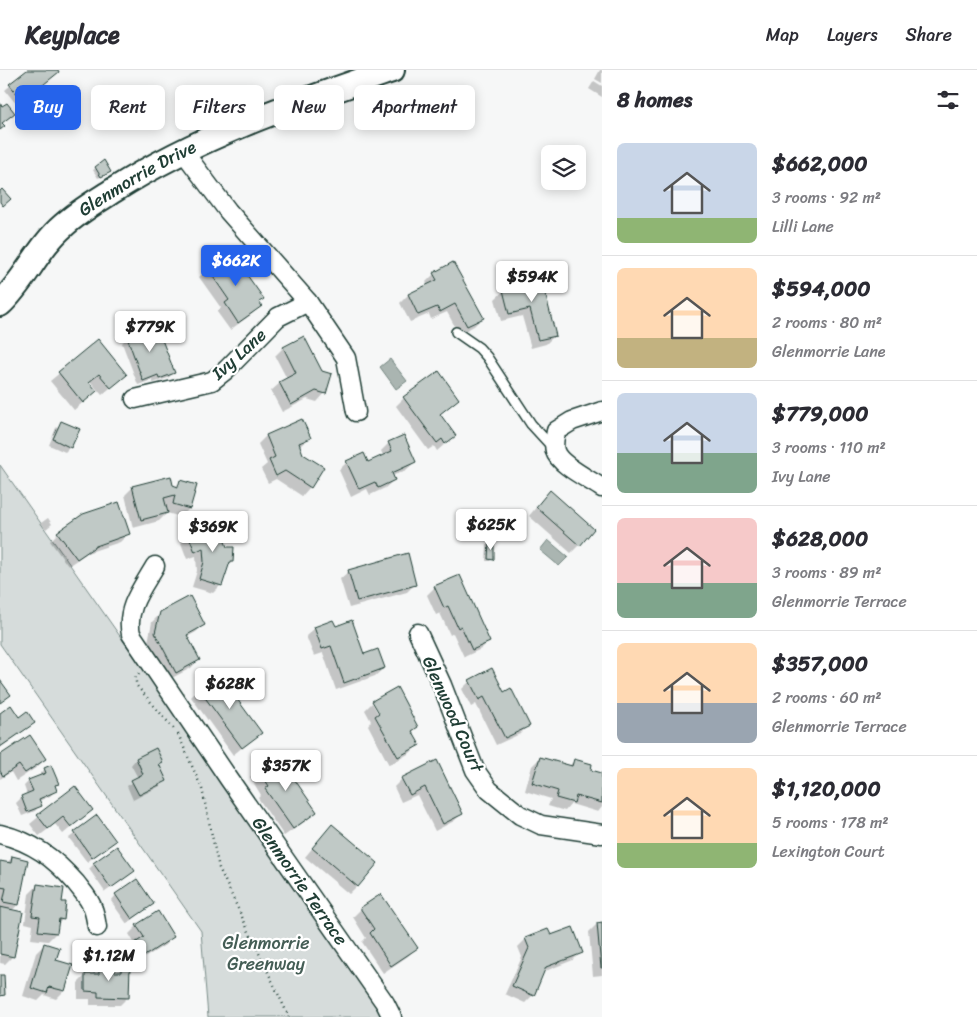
<!DOCTYPE html>
<meta charset="utf-8">
<style>
body{margin:0;font-family:Sriracha,sans-serif;background:#f7f7f7;color:#2b2b33;height:100vh;display:flex;flex-direction:column;font-size:19px;white-space:nowrap}
*{box-sizing:border-box;margin:0}
p{font-size:16px;color:#7c7c81}
.icon{flex:none;width:28px;height:28px;fill:none;stroke:currentColor;stroke-width:2;stroke-linecap:round;stroke-linejoin:round}
.map{position:relative;flex:1;overflow:hidden}
.side{display:flex;flex-direction:column;background:#fff;width:375px}
.side>*{flex:none}
.guide{position:absolute;left:15px;top:15px;width:475px;height:45px;display:flex;gap:10px}
.buttons{position:absolute;left:541px;top:75px;display:grid;gap:10px}
.buttons a{display:grid;place-items:center;width:45px;height:45px;border-radius:8px;background:#fff;box-shadow:0 2px 12px #0003;font-size:25px}
.price{position:absolute;translate:-50% -42px;padding:0 11px;border-radius:5px;background:#fff;color:#222;font-size:16px;line-height:32px;filter:drop-shadow(0 1px 2px #0008)}
.price::after{content:'';position:absolute;left:50%;top:30px;width:15px;height:11px;margin-left:-8px;background:inherit;clip-path:polygon(0 0,100% 0,50% 100%)}
.price.selected{background:#2563eb;color:#fff}
ul{padding:0;list-style:none}
li{display:flex;align-items:center;gap:15px;height:125px;padding:0 15px}
li+li{border-top:1px solid #e1e1e2}
li span{display:grid;place-items:center;flex:none;width:140px;height:100px;border-radius:8px;color:#555}
li>.icon{margin-inline-start:auto}
span .icon{width:60px;height:60px;fill:#fffc;stroke-width:1}
li b{font-size:21px}
h2{display:flex;justify-content:space-between;align-items:center;height:60px;padding:0 15px;font-size:21px}
.pill{padding:0 18px;border-radius:8px;background:#fff;box-shadow:0 2px 12px #0003;font-size:18px;line-height:45px}
.pill.selected{background:#2563eb;color:#fff}
header{display:flex;align-items:center;gap:30px;box-sizing:border-box;height:70px;padding:0 25px;background:#fff;border-bottom:1px solid #e1e1e2}
header strong{font-size:24px}
nav{display:flex;gap:28px;margin-inline-start:auto;font-size:18px}
main{display:flex;flex:1;min-height:0}
.map>svg:first-child{display:block}
</style>
<header>
<strong>Keyplace</strong>
<nav><a>Map</a><a>Layers</a><a>Share</a></nav>
</header>
<main>
<div class="map">
<svg width="602" height="947" viewBox="0 0 602 947">
<rect width="100%" height="100%" fill="#f6f7f7"/>
<filter id="ink" filterUnits="userSpaceOnUse"><feTurbulence type="fractalNoise" baseFrequency=".02" numOctaves="2"/><feDisplacementMap in="SourceGraphic" scale="10" xChannelSelector="R" yChannelSelector="G"/><feConvolveMatrix kernelMatrix="1 2 1 2 8 2 1 2 1" color-interpolation-filters="sRGB"/></filter>
<g filter="url(#ink)">
<path fill="#d6dcdb" stroke="#7a8c88" d="M0,395L387,947H208L201,861L0,574Z"/>
<g fill="#aab5b1" stroke="#72857f">
<path d="M390,289L407,311L396,319L380,297Z"/>
<path d="M548,470L568,487L559,496L540,480Z"/>
</g>
<g fill="#0003">
<path d="M29,0H56L52,7L17,35L5,20Z"/>
<path d="M600,0H602V13L595,9Z"/>
<path d="M594,11L602,16V27L589,19Z"/>
<path d="M96,98L107,104L98,108L93,100Z"/>
<path d="M230,183L260,236L252,244L230,260L217,242L221,238L199,207L208,199Z"/>
<path d="M434,204L482,248L474,256L459,264L447,242L431,249L429,244L410,252L400,233L408,225L428,216L426,212Z"/>
<path d="M525,204L555,265L546,274L531,278L522,246L501,251L495,229L510,215L517,213Z"/>
<path d="M133,261L174,302L168,308L153,313L152,310L138,315L122,273Z"/>
<path d="M303,268L325,323L317,332L307,329L282,342L271,321L280,313L287,309L275,286L283,278Z"/>
<path d="M98,271L125,305L102,325L90,311L88,312L87,329L74,340L50,311Z"/>
<path d="M404,328L458,329L439,345L454,366L437,381L434,376L428,380L396,336Z"/>
<path d="M301,350L309,368L299,377L302,385L323,398L310,417L302,426L276,409L268,413L261,399L267,394L258,374L266,366Z"/>
<path d="M62,353L70,377L65,382L49,375L56,358Z"/>
<path d="M389,373L415,392L406,400L392,406L394,410L385,418L370,425L367,419L351,427L339,400L347,392L367,394L384,387L381,381Z"/>
<path d="M180,412L189,439L181,447L167,443L159,451L133,458L125,425L133,417H175Z"/>
<path d="M542,430L579,475L571,483L529,446Z"/>
<path d="M48,448L52,454L46,459L41,453Z"/>
<path d="M58,463L128,464L120,472L87,483L68,496L50,471Z"/>
<path d="M189,465L232,492L227,497L221,515L213,523L192,517L197,501L196,486L187,489L181,473Z"/>
<path d="M489,472L492,489L490,491H486L487,475Z"/>
<path d="M349,501L415,514L407,522L349,538L340,509Z"/>
<path d="M435,517L489,571L481,579L464,587L453,563L450,565L440,543L436,545L427,525Z"/>
<path d="M161,543L204,554L196,562L187,567L199,589L191,598L168,610L148,572L152,552Z"/>
<path d="M315,558H335L364,585L384,598L375,606L336,620L323,583L314,586L306,566Z"/>
<path d="M470,611L503,623L528,655L520,664L496,675L476,634L471,637L462,619Z"/>
<path d="M199,619L260,663L233,685L191,627Z"/>
<path d="M396,619L417,657L412,662L418,675L410,683L389,695L368,655L371,651L365,640L372,633L381,649L383,648L375,633H372Z"/>
<path d="M0,644L19,649L33,652L25,660L0,678Z"/>
<path d="M155,680L161,692L158,696L165,711L160,716L133,730L127,716L138,708L131,695L136,689Z"/>
<path d="M0,686L45,689L37,697L16,711L11,702L0,709Z"/>
<path d="M277,686L315,742L307,750L284,766L258,728L261,725L250,707L258,699Z"/>
<path d="M540,688L569,696L575,690L589,701L602,704V737L598,742L571,734L565,741L548,736L551,729L525,721L532,696Z"/>
<path d="M436,692L462,743L454,751L435,761L417,725L401,732L394,717L402,709Z"/>
<path d="M45,699L57,713L54,717L55,721L50,726L39,731L40,735L35,741L22,746L16,733L22,727L27,725L24,716L29,711L40,706V704Z"/>
<path d="M75,717L92,740L63,764L55,754L39,766L30,754Z"/>
<path d="M97,747L109,776L87,792L69,768Z"/>
<path d="M324,764L357,816L349,824L305,787Z"/>
<path d="M12,788L18,835L11,841L13,886L5,894L0,893V792L6,793Z"/>
<path d="M94,794L128,806L105,822L89,799Z"/>
<path d="M37,816L61,833L63,849L57,855L56,863L48,871L31,869L33,855L25,853L29,824Z"/>
<path d="M116,825L152,834L127,854L111,831Z"/>
<path d="M361,839L416,878L408,886L383,903L362,872L366,868L353,847Z"/>
<path d="M597,854H602V905L593,906L589,862Z"/>
<path d="M137,856L173,866L165,875L128,898V927L120,935H90V929H78V913L86,905H91L100,896L114,905L122,897H125L119,888L135,874L129,864Z"/>
<path d="M550,867L581,882L573,890L543,902L533,925L525,933L505,924L522,887L518,877L526,869Z"/>
<path d="M44,875L64,921L56,929L44,925L38,931L23,926L36,883Z"/>
</g>
<g fill="#c0c9c6" stroke="#1f3d34">
<path d="M27,0H58L59,2L23,31L9,14Z"/>
<path d="M0,33L2,36L7,33L15,43L2,53L5,56L0,60Z"/>
<path d="M104,90L111,102L101,107L95,97Z"/>
<path d="M2,119L11,129L3,136L0,132V121Z"/>
<path d="M230,181L264,229L259,232L262,236L238,253L225,233L229,230L207,198Z"/>
<path d="M453,192L484,248L467,256L455,234L440,242L437,237L418,245L408,224L437,210L433,203Z"/>
<path d="M539,199L556,266L538,270L530,239L509,244L503,220L511,218L510,214L526,209L524,203Z"/>
<path d="M155,252L175,303L159,309L158,305L143,311L127,267L134,265L132,260Z"/>
<path d="M304,266L322,301L332,304L326,324L316,321L291,335L279,312L296,303L283,277Z"/>
<path d="M98,269L127,305L111,318L99,304L89,312L97,321L83,333L58,302Z"/>
<path d="M439,301L459,329L440,344L456,366L445,374L442,369L437,373L403,327Z"/>
<path d="M302,349L311,368L299,373L303,384L324,397L311,418L285,401L276,406L269,390L275,387L266,365Z"/>
<path d="M61,351L80,359L71,378L53,369Z"/>
<path d="M404,365L416,392L392,403L395,410L378,418L375,412L359,419L346,391L364,383L368,392L392,381L388,372Z"/>
<path d="M171,406L173,415L178,417L180,410L197,415L190,439L173,434L175,425L164,428L168,443L141,450L132,416Z"/>
<path d="M550,420L594,459L580,476L536,437Z"/>
<path d="M119,432L130,464L96,476L77,489L57,462L83,444Z"/>
<path d="M218,452L227,477H234L233,492H230L222,516L199,509L204,492L203,478L195,482L188,464Z"/>
<path d="M489,471H494V490L488,489Z"/>
<path d="M408,483L416,515L357,531L348,500Z"/>
<path d="M460,505L490,572L472,580L461,556L458,558L448,536L444,538L434,516Z"/>
<path d="M190,526L205,555L187,565L200,590L176,603L155,563L160,542Z"/>
<path d="M333,550L336,556L352,550L364,584L378,579L385,598L344,613L331,576L322,579L314,557Z"/>
<path d="M492,598L504,622L511,618L530,656L505,668L484,627L479,630L469,610Z"/>
<path d="M218,603L262,663L242,678L198,618Z"/>
<path d="M0,610L11,625L0,633Z"/>
<path d="M397,617L418,657L412,661L420,675L398,687L375,646L379,643L372,631Z"/>
<path d="M11,635L19,647L27,641L35,653L0,677V643Z"/>
<path d="M30,665L46,689L25,703L19,695L3,706L0,701V685Z"/>
<path d="M156,678L163,692L159,694L167,711L139,725L131,710L143,704L136,688Z"/>
<path d="M277,684L317,742L293,759L265,719L269,716L257,698Z"/>
<path d="M540,687L572,696L574,689L592,694L591,700L602,703V733L576,726L574,733L556,728L558,721L532,713Z"/>
<path d="M437,690L463,744L443,754L425,717L410,725L401,708Z"/>
<path d="M51,695L59,714L55,715L57,721L39,729L42,736L27,742L21,726L33,721L28,710L46,703L44,698Z"/>
<path d="M75,716L93,740L71,757L63,747L48,759L37,745Z"/>
<path d="M97,745L116,771L92,788L74,762Z"/>
<path d="M332,754L378,793L358,817L312,778Z"/>
<path d="M117,776L135,801L111,818L93,793Z"/>
<path d="M12,786L28,790L19,835L3,832L6,818L0,817V791L11,793Z"/>
<path d="M137,809L154,834L132,849L115,824Z"/>
<path d="M37,814L64,818L62,832H66L64,850L59,849L57,863L38,861L40,847L32,846Z"/>
<path d="M381,824L418,878L391,896L370,863L374,859L360,838Z"/>
<path d="M0,837L23,842L14,887L0,884Z"/>
<path d="M158,841L174,867L135,892L126,879L144,867L136,855Z"/>
<path d="M602,852V898H601L597,853Z"/>
<path d="M573,857L583,883L546,897L534,926L512,916L529,878L525,868L548,859L551,865Z"/>
<path d="M44,873L60,878L56,890L73,895L65,921L49,917L47,923L31,918Z"/>
<path d="M99,895H115V902H121V896H130L129,928L98,927V922L85,921V904H99Z"/>
<path d="M0,905H4L5,925L0,926Z"/>
</g>
<g fill="none" stroke-linecap="round" stroke-linejoin="round">
<g stroke="#1f3d34" stroke-width="12">
<path id="lane" d="M456,262L479,278L487,287L531,354L554,379"/>
</g>
<g stroke="#1f3d34" stroke-width="21">
<g id="street">
<path d="M183,81L228,141L308,232L346,288L356,342"/>
<path d="M135,329L212,311L226,300L278,247L308,232"/>
<path d="M602,341L572,351L556,361C555,367 553,374 555,381C559,395 589,409 602,418"/>
<path d="M155,496C143,517 125,538 131,564L229,709L385,933L392,947"/>
<path d="M418,563L442,615L475,700L489,720L520,745L541,755L602,764"/>
<path d="M0,764C33,772 54,788 76,813C82,821 90,829 93,839C95,844 96,851 97,857"/>
</g>
</g>
<g stroke="#1f3d34" stroke-width="28">
<g id="secondary">
<path id="s1" d="M0,234C25,211 38,177 64,155C79,141 97,131 114,120C200,65 296,33 392,0"/>
</g>
</g>
<g stroke="#1f3d34" stroke-width="2.5" stroke-dasharray="1 4" stroke-linecap="butt">
<path d="M139,603L135,608L137,616L174,659"/>
<path d="M178,664L202,719L219,798L289,947"/>
</g>
<use href="#lane" stroke="#fff" stroke-width="9"/>
<use href="#street" stroke="#fff" stroke-width="18"/>
<use href="#secondary" stroke="#fff" stroke-width="24"/>
</g>
</g>
<g text-anchor="middle" stroke-width="4.5" stroke-linejoin="round" paint-order="stroke">
<g font-size="18" fill="#1f3d34" stroke="#fff">
<text dy="6" stroke="none"><textPath href="#s1" startOffset="189">Glenmorrie Drive</textPath></text>
<text transform="translate(239 284) rotate(-42)" y="6">Ivy Lane</text>
<text transform="translate(453 644) rotate(66)" y="6">Glenwood Court</text>
<text transform="translate(300 811) rotate(55)" y="6">Glenmorrie Terrace</text>
</g>
<g font-size="18" fill="#445d55" stroke="#fff">
<text x="266" y="879">Glenmorrie<tspan x="266" dy="21">Greenway</tspan></text>
</g>
</g>
</svg>
<div class="buttons">
<a><svg class="icon" aria-label="layers" viewBox="0 0 24 24"><path d="M12 4l9 5-9 5-9-5zM3 14l9 5 9-5"/></svg></a>
</div>
<b class="price selected" style="left:236px;top:217px">$662K</b>
<b class="price" style="left:532px;top:233px">$594K</b>
<b class="price" style="left:150px;top:283px">$779K</b>
<b class="price" style="left:491px;top:481px">$625K</b>
<b class="price" style="left:213px;top:483px">$369K</b>
<b class="price" style="left:230px;top:640px">$628K</b>
<b class="price" style="left:286px;top:722px">$357K</b>
<b class="price" style="left:109px;top:912px">$1.12M</b>
<div class="guide">
<a class="pill selected">Buy</a>
<a class="pill">Rent</a>
<a class="pill">Filters</a>
<a class="pill">New</a>
<a class="pill">Apartment</a>
</div>
</div>
<section class="side">
<h2>8 homes<svg class="icon" aria-label="filters" viewBox="0 0 24 24"><path d="M4 7h16M4 17h16"/><circle cx="9" cy="7" r="2"/><circle cx="15" cy="17" r="2"/></svg></h2>
<ul>
<li><span style="background:linear-gradient(#c9d6e8 75%,#8fb573 0)"><svg class="icon" aria-label="home" viewBox="0 0 24 24"><path d="M3 11l9-7 9 7M6 9v11h12V9"/></svg></span><div><b>$662,000</b><p>3 rooms · 92 m²</p><p>Lilli Lane</p></div></li>
<li><span style="background:linear-gradient(#ffd9b3 70%,#c2b280 0)"><svg class="icon" aria-label="home" viewBox="0 0 24 24"><path d="M3 11l9-7 9 7M6 9v11h12V9"/></svg></span><div><b>$594,000</b><p>2 rooms · 80 m²</p><p>Glenmorrie Lane</p></div></li>
<li><span style="background:linear-gradient(#c9d6e8 60%,#7fa58c 0)"><svg class="icon" aria-label="home" viewBox="0 0 24 24"><path d="M3 11l9-7 9 7M6 9v11h12V9"/></svg></span><div><b>$779,000</b><p>3 rooms · 110 m²</p><p>Ivy Lane</p></div></li>
<li><span style="background:linear-gradient(#f6c9c9 65%,#7fa58c 0)"><svg class="icon" aria-label="home" viewBox="0 0 24 24"><path d="M3 11l9-7 9 7M6 9v11h12V9"/></svg></span><div><b>$628,000</b><p>3 rooms · 89 m²</p><p>Glenmorrie Terrace</p></div></li>
<li><span style="background:linear-gradient(#ffd9b3 60%,#9aa5b1 0)"><svg class="icon" aria-label="home" viewBox="0 0 24 24"><path d="M3 11l9-7 9 7M6 9v11h12V9"/></svg></span><div><b>$357,000</b><p>2 rooms · 60 m²</p><p>Glenmorrie Terrace</p></div></li>
<li><span style="background:linear-gradient(#ffd9b3 75%,#8fb573 0)"><svg class="icon" aria-label="home" viewBox="0 0 24 24"><path d="M3 11l9-7 9 7M6 9v11h12V9"/></svg></span><div><b>$1,120,000</b><p>5 rooms · 178 m²</p><p>Lexington Court</p></div></li>
</ul>
</section>
</main>
